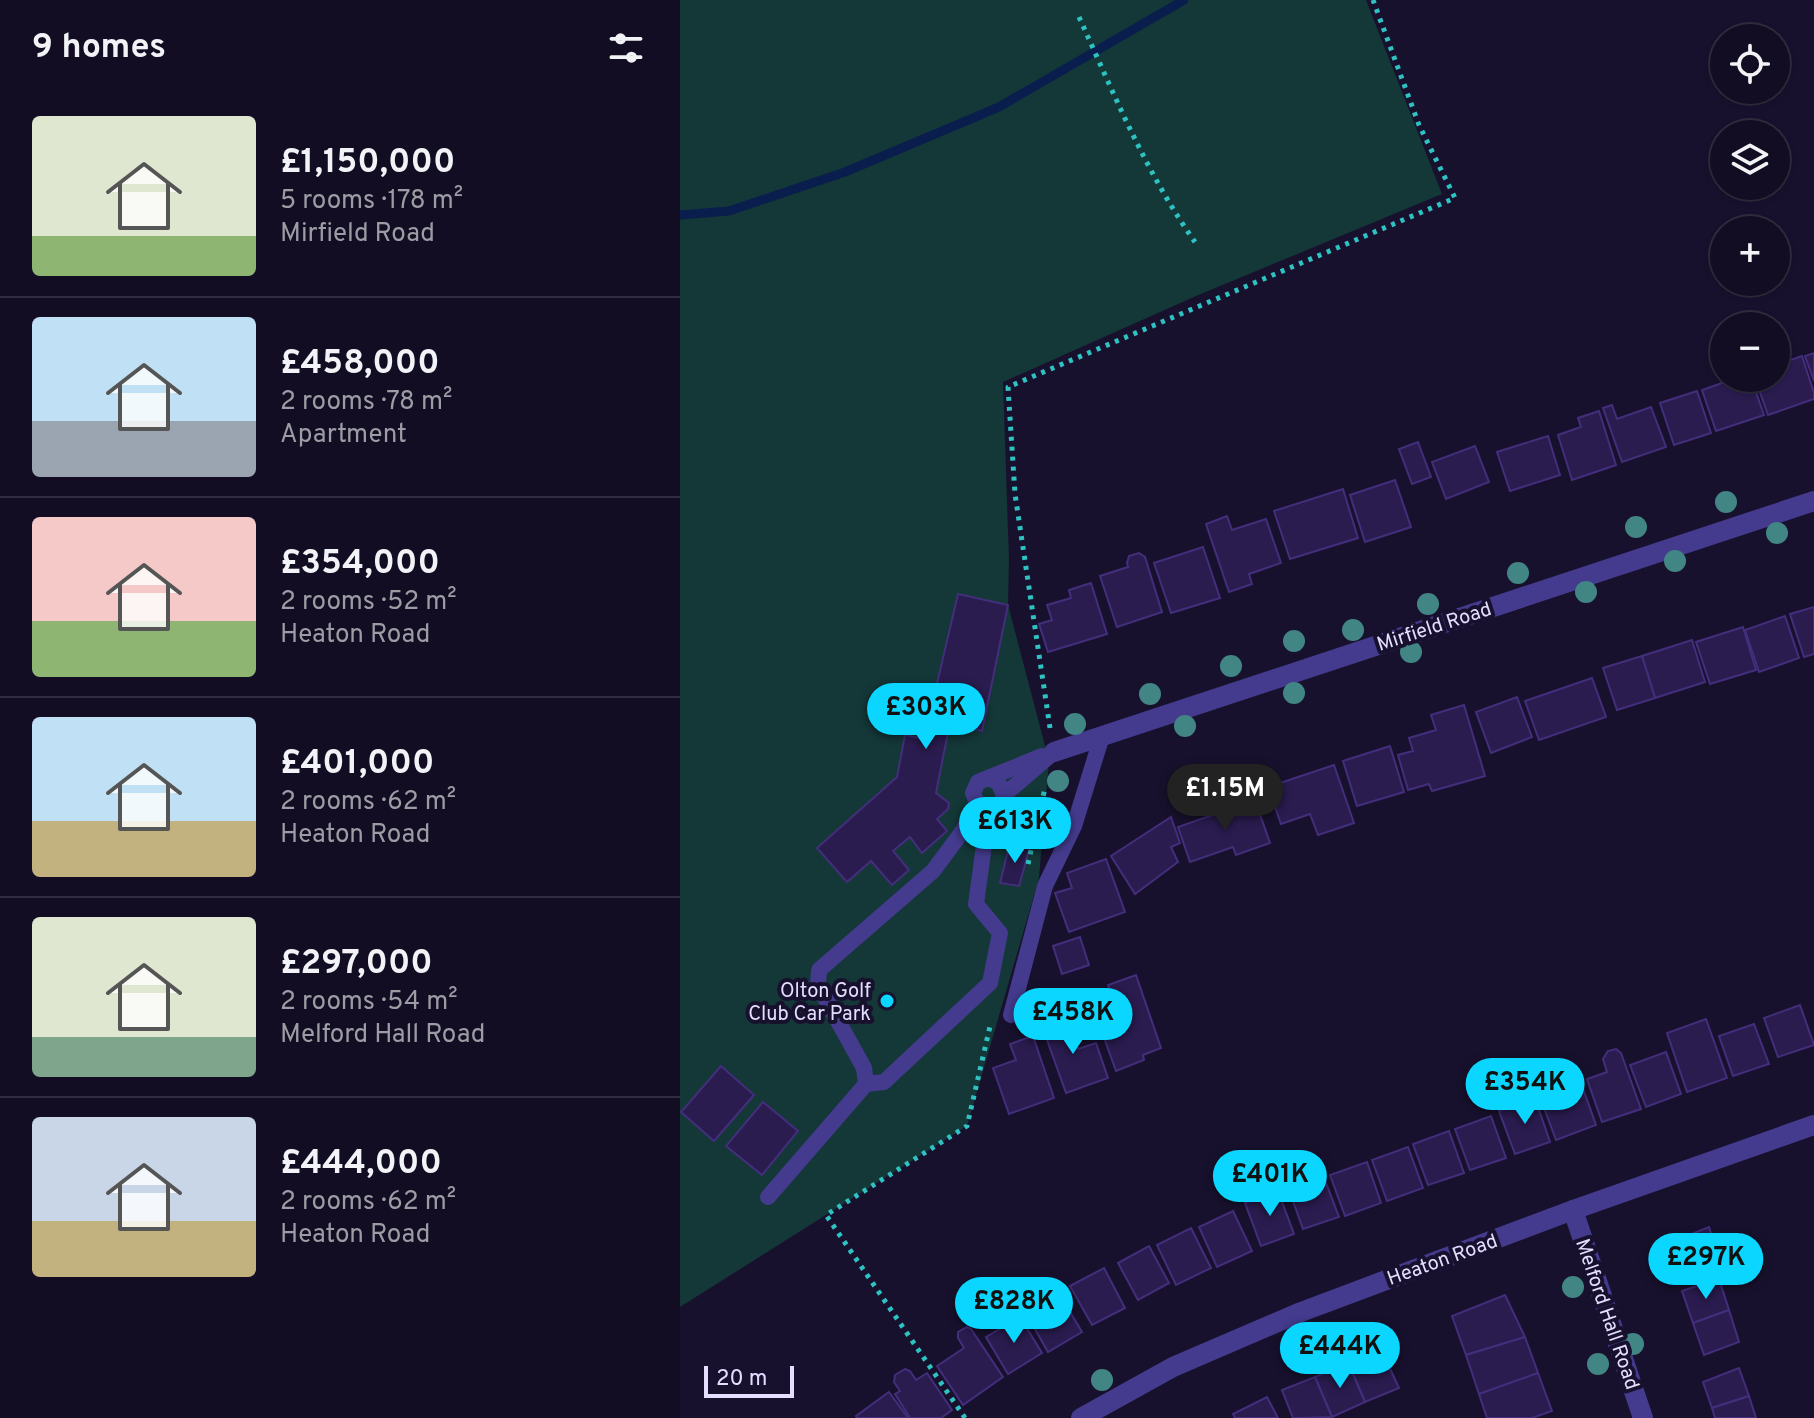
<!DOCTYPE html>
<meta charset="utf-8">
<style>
body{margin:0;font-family:Overpass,sans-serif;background:#1b162a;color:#f1f3f6;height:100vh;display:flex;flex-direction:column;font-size:30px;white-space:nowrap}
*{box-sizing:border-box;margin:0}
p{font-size:26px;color:#9c9ca5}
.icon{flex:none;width:44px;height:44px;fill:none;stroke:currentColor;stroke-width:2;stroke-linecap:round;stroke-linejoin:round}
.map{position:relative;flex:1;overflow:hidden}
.panel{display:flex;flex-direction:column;background:#120d22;width:680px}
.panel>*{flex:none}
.buttons{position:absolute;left:1030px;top:24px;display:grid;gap:16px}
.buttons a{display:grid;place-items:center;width:80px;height:80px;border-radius:50%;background:#120d22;box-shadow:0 2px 6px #0004,0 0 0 2px #312d40;font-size:40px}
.scale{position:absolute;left:24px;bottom:20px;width:90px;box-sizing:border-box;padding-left:8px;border:4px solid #e4deff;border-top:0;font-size:22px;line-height:28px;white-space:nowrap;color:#e4deff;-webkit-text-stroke:6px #18112e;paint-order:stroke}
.price{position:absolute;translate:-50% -68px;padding:0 18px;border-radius:28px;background:#0ad6ff;color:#111;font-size:26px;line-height:52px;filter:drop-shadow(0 2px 4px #0008)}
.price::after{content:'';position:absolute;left:50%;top:48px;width:24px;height:18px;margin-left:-12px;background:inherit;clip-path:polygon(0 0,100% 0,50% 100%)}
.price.active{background:#222;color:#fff}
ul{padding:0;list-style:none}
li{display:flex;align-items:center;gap:24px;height:200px;padding:0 32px}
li+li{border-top:2px solid #312d40}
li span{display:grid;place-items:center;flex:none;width:224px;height:160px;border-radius:8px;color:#555}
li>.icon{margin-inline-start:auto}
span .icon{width:96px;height:96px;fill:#fffc;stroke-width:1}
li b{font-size:34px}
h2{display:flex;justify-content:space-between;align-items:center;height:96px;padding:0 32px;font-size:34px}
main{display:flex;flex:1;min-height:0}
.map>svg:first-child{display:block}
</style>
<main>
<section class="panel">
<h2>9 homes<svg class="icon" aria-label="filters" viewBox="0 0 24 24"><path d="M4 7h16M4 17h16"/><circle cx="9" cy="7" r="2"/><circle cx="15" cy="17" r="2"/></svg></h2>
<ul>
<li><span style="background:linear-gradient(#dfe7d0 75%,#8fb573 0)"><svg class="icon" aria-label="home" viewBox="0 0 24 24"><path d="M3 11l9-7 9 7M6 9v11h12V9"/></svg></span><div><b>£1,150,000</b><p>5 rooms · 178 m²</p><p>Mirfield Road</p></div></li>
<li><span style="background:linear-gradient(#bfe0f5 65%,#9aa5b1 0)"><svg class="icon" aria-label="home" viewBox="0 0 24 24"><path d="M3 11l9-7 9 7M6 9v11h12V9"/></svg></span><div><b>£458,000</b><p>2 rooms · 78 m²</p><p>Apartment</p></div></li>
<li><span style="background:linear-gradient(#f6c9c9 65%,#8fb573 0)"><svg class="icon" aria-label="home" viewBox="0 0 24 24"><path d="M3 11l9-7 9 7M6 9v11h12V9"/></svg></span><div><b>£354,000</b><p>2 rooms · 52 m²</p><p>Heaton Road</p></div></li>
<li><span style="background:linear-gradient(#bfe0f5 65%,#c2b280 0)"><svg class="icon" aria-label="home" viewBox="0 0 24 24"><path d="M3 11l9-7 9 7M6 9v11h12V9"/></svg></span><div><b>£401,000</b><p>2 rooms · 62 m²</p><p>Heaton Road</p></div></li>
<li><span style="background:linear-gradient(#dfe7d0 75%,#7fa58c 0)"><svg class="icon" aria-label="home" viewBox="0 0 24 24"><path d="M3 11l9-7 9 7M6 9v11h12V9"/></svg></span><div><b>£297,000</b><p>2 rooms · 54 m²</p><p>Melford Hall Road</p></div></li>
<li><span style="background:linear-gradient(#c9d6e8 65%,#c2b280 0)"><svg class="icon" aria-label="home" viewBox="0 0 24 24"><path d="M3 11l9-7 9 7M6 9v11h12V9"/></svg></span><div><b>£444,000</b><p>2 rooms · 62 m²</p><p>Heaton Road</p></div></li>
</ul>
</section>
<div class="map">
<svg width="1134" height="1418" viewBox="0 0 1134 1418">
<rect width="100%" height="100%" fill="#18112e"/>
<path fill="#143738" d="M0,0H686L762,194L516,296L323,382L329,560L328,605L369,761L359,878L287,1126L0,1307Z"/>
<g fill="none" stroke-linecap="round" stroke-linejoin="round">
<path stroke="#0a1e4e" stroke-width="9" d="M0,215L49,211L165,172L319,107L504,0"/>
</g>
<g fill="#2a1c4f" stroke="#432e7c" stroke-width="2">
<path d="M1134,353V381L1125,356Z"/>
<path d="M1122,356L1134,393V399L1088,415L1075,378H1096V365Z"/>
<path d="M1056,378H1071L1084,415L1036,431L1022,390Z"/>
<path d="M1017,391L1031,433L994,445L980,403Z"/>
<path d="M932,405L937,419L971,407L986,447L942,462L923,408Z"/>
<path d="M919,411L936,465L892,480L878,435L901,427L898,418Z"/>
<path d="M868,436L880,475L830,491L817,452Z"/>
<path d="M738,442L751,477L732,484L719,449Z"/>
<path d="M795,446L809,482L766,499L752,462Z"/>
<path d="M715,480L731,527L685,542L670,495Z"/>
<path d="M663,489L678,538L610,559L594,511Z"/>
<path d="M547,516L552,530L586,519L601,563L569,574L572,584L549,592L526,524Z"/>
<path d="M523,547L540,598L491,613L474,563Z"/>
<path d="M459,553L465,557L482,612L437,627L420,576L448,567L447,563L449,556Z"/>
<path d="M411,583L427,634L368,652L359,624L372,620L367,605L391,598L389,590Z"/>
<path d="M278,594L328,605L302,731L270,722L256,793L269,803L268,809L257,819L267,831L242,853L230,837L213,851L229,870L212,885L191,861L167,882L137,848L217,777L225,735L244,739Z"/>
<path d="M1134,607V654L1124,657L1110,614Z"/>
<path d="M1105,616L1119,658L1079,672L1065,630Z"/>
<path d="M1063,627L1076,670L1030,684L1016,642Z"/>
<path d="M1012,640L1025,682L975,698L962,656Z"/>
<path d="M962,656L975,698L937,710L923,668Z"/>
<path d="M912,678L926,717L859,740L845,701Z"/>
<path d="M837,697L852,737L811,753L796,712Z"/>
<path d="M784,705L805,776L752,791L749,784L728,790L718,755L733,751L729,738L756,730L751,715Z"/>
<path d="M710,746L724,792L677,806L663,761Z"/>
<path d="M654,765L674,823L638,835L630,814L601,824L588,787Z"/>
<path d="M575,800L590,843L556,855L553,847L510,862L498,827Z"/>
<path d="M491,817L500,843L491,847L498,862L455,894L431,856Z"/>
<path d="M330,843L350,847L339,886L320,883Z"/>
<path d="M426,859L445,912L389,932L375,893L392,888L387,873Z"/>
<path d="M400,937L409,965L382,974L373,946Z"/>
<path d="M456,975L481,1048L463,1055L464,1060L436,1071L422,1032L435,1028L432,1019L439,1016L428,985Z"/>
<path d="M1120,1005L1134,1045L1098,1057L1084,1018Z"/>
<path d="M386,1015L398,1049L416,1043L428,1078L386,1093L361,1023Z"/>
<path d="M1026,1019L1047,1078L1007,1092L987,1033Z"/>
<path d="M1074,1024L1089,1064L1053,1076L1039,1036Z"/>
<path d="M353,1036L374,1098L329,1114L313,1068L336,1060L330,1044Z"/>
<path d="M936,1049L941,1053L961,1109L922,1122L907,1079L927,1072L923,1059L928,1051Z"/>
<path d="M986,1052L1001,1094L966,1107L950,1065Z"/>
<path d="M41,1066L74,1095L34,1141L1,1112Z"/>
<path d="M901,1083L916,1125L876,1140L860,1097Z"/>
<path d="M855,1098L870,1142L835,1154L819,1111Z"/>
<path d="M83,1102L118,1131L82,1175L46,1146Z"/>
<path d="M811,1116L826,1158L790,1170L775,1129Z"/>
<path d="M769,1131L784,1173L748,1185L733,1144Z"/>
<path d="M728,1147L743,1188L707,1201L692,1160Z"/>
<path d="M687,1162L701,1203L665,1216L650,1175Z"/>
<path d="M643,1175L659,1217L623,1229L608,1187Z"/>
<path d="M598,1191L614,1234L581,1246L565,1203Z"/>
<path d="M553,1211L572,1251L537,1267L519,1227Z"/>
<path d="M1029,1227L1042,1268L999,1284L986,1244Z"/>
<path d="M511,1228L531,1268L496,1285L477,1245Z"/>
<path d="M469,1246L489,1283L458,1300L438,1263Z"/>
<path d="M424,1268L445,1308L412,1325L390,1286Z"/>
<path d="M1039,1279L1049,1310L1013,1323L1002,1291Z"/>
<path d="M380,1295L402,1332L368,1352L347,1315Z"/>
<path d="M825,1295L845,1337L786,1355L772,1316Z"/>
<path d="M1049,1310L1059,1342L1024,1355L1013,1323Z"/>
<path d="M340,1317L362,1353L328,1374L306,1337Z"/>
<path d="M287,1327L291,1329L323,1377L283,1405L257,1366L284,1348L278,1338V1332Z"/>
<path d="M845,1337L858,1373L799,1394L786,1355Z"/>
<path d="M701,1349L719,1388L685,1402L668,1362Z"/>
<path d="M668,1362L685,1402L652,1417L635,1377Z"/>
<path d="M1059,1368L1069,1396L1032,1408L1023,1382Z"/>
<path d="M225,1369L230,1371L236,1380L247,1373L272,1410L261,1418H230L215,1394L220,1391L214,1382L215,1375Z"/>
<path d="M858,1373L872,1411L852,1418H807L799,1394Z"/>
<path d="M635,1377L652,1417L613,1418L602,1390Z"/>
<path d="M209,1392L228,1418H177L176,1416Z"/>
<path d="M1069,1396L1076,1418H1035L1032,1408Z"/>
<path d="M587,1397L598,1418H555L553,1414Z"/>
</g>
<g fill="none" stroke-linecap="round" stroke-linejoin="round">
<g stroke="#2ec2c3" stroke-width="5" stroke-dasharray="4 6" stroke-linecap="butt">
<path d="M399,17C434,94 466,173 515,242"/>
<path d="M370,728L335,494L328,387L775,198L739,125L693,0"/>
<path d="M348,864L365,788"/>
<path d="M285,1418L146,1215L287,1126L311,1022"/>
</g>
<g stroke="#443b8e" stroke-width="16">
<path d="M308,778L362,756"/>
<path d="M324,795L318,782L308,778L298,782L293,793L298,805L309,809L320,805L324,795L374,752"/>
<path d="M331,1015L365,886L394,826L422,736"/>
<path d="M186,1084L204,1082L310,983L320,933L296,904L309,809"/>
<path d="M88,1197L186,1084L184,1068L138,985L139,970L253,871L282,832L298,805"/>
</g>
<g stroke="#443b8e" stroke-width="20">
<path d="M374,752L1134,501"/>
<path d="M893,1210L963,1418"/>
<path d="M401,1418L493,1367L621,1312L893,1210L1134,1125"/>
</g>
</g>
<g fill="#428585">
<circle cx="1046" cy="502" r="11"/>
<circle cx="956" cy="527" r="11"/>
<circle cx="1097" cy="533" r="11"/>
<circle cx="995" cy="561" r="11"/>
<circle cx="838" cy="573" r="11"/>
<circle cx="906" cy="592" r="11"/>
<circle cx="748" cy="604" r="11"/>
<circle cx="673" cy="630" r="11"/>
<circle cx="614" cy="641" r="11"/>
<circle cx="731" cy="652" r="11"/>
<circle cx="551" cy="666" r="11"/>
<circle cx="614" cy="693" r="11"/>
<circle cx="470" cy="694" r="11"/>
<circle cx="395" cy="724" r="11"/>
<circle cx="505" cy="726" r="11"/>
<circle cx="378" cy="781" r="11"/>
<circle cx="893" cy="1287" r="11"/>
<circle cx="953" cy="1344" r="11"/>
<circle cx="918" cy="1364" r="11"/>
<circle cx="422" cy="1380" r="11"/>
</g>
<circle fill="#0ad6ff" stroke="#18112e" stroke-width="3" cx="207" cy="1001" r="8"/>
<g text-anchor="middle" stroke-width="8" stroke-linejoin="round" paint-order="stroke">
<g font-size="20" fill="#e4deff" stroke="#18112e">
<text transform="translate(754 626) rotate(-18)" y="7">Mirfield Road</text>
<text transform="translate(762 1259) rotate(-20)" y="7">Heaton Road</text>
<text transform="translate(928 1314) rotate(71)" y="7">Melford Hall Road</text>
</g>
<g font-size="20" fill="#e4deff" stroke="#18112e" text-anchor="end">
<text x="191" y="997">Olton Golf<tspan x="191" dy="23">Club Car Park</tspan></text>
</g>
</g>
</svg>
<div class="buttons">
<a><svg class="icon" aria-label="locate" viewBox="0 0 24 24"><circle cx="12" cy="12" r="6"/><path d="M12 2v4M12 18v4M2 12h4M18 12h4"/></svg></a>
<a><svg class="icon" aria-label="layers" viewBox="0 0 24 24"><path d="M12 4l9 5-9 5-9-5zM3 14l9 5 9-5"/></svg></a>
<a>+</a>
<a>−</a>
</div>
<div class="scale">20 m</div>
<b class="price" style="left:246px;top:751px">£303K</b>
<b class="price active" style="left:545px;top:832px">£1.15M</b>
<b class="price" style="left:335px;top:865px">£613K</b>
<b class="price" style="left:393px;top:1056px">£458K</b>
<b class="price" style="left:845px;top:1126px">£354K</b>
<b class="price" style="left:590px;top:1218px">£401K</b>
<b class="price" style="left:1026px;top:1301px">£297K</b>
<b class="price" style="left:334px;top:1345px">£828K</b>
<b class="price" style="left:660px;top:1390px">£444K</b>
</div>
</main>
